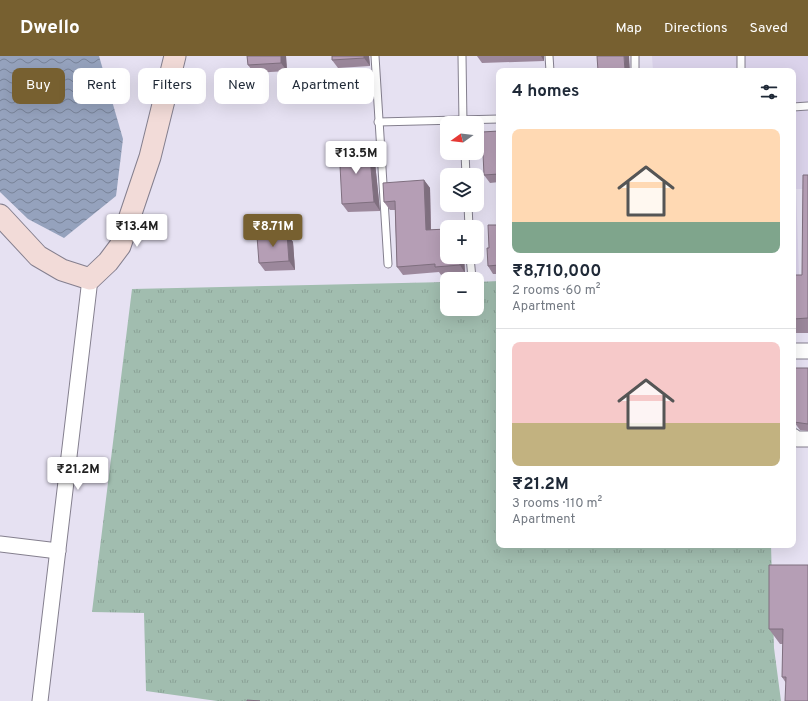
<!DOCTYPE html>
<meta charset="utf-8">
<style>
body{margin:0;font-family:Overpass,sans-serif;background:#f2f2f3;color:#1f2937;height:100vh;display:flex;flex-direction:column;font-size:15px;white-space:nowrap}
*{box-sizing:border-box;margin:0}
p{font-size:13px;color:#747a83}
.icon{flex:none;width:22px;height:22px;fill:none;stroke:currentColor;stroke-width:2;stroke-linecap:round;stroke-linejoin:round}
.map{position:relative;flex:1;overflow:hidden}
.panel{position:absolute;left:496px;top:12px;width:300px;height:480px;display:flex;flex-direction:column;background:#fff;border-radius:8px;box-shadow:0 4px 16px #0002}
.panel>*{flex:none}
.banner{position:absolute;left:12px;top:12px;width:380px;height:36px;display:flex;gap:8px}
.needle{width:26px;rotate:255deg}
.tools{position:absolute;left:440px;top:60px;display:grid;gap:8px}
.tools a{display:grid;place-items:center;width:44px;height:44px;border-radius:8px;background:#fff;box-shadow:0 4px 16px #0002;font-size:20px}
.price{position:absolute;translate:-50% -34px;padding:0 9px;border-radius:4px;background:#fff;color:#222;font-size:13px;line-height:26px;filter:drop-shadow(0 1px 2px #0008)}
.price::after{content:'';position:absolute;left:50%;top:24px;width:12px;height:9px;margin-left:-6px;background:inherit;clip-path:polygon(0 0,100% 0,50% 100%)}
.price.selected{background:#776030;color:#fff}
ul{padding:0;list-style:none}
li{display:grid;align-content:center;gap:8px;height:212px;padding:0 16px}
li+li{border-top:1px solid #e0e1e3}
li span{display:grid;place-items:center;height:124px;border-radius:8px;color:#555}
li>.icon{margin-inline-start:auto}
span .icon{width:72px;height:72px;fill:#fffc;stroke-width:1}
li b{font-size:17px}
h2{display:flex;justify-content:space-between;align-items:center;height:48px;padding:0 16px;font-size:17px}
.tag{padding:0 14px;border-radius:8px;background:#fff;box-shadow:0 4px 16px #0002;font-size:14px;line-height:36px}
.tag.selected{background:#776030;color:#fff}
header{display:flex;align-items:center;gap:24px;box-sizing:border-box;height:56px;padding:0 20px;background:#776030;color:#fff}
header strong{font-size:19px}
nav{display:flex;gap:22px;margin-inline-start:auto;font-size:14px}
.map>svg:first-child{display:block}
</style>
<header>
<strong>Dwello</strong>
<nav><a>Map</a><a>Directions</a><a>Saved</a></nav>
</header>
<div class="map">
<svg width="808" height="645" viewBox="0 0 808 645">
<defs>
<pattern id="grass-tufts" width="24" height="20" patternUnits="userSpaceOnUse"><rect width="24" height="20" fill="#a1bdaf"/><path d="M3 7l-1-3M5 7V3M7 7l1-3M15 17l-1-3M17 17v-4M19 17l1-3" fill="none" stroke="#8aa196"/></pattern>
<pattern id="water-waves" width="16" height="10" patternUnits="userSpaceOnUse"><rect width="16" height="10" fill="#95a2bd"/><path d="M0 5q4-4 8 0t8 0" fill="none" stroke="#788399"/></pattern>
</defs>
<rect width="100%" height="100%" fill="#e6e1f2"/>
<path fill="#dbd3eb" d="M652,0H808V133H796L799,220H793V15H653Z"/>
<path fill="url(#grass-tufts)" d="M499,225V489H771L774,592L781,645H217L146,635L144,557L92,556L132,233L447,226V253H477V226Z"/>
<path fill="url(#water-waves)" d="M0,0H99L123,83L116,140L64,182L28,163L0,136Z"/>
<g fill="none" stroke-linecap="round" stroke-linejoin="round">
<g stroke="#847f8e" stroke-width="9">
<g id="lane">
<path d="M375,0L388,208"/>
<path d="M462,0L463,67"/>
<path d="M549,0L550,15"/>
<path d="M635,0V15"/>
<path d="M741,0V15"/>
<path d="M793,51L808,50"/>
<path d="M378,66L499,63"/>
<path d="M465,97L466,119"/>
<path d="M468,149L469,171"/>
<path d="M470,201L472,222"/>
</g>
</g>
<g stroke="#847f8e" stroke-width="17">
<g id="street">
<path d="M793,295H808"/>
<path d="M793,380L797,383H808"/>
<path d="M0,488L58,495"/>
<path d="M40,645L90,223"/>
</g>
</g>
<g stroke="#847f8e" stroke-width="23">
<path id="secondary" d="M0,159L38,200L62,214L90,223L108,206L120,190L150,101L175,0"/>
</g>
<use href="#lane" stroke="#fff" stroke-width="7"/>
<use href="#street" stroke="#fff" stroke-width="15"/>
<use href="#secondary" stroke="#f2dbd8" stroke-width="21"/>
</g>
<g fill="#9c889c">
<path d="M247,0H286L287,15L254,17L248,9Z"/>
<path d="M332,0H369L370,10L338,12L332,4Z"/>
<path d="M477,0H544V5L482,7Z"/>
<path d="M499,75V126L490,127L484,119Z"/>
<path d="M374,97L380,155L348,156L342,148Z"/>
<path d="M808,119V277H793V219H802Z"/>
<path d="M424,124L430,132L431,174L447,201H464L465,217L441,219L439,216L403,219L397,211L395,154H390L384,146Z"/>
<path d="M499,169V218H493L488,210L489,192Z"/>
<path d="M287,178L293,186L295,214L265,215L259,207Z"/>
<path d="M808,312V375L800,374L794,366Z"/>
<path d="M808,509L786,627L782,621L783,588H780L769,573Z"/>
</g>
<g fill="#7f6f7f">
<path d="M281,0H286L287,15L281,7Z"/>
<path d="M364,0H369L370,10L364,2Z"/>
<path d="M541,0H544V5Z"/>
<path d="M624,0H629L630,15H625Z"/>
<path d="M369,89L374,97L380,155L374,146Z"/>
<path d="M424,124L430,132L431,182L426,174Z"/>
<path d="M287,178L293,186L295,214L289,205Z"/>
<path d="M459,201H464L465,217L460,209Z"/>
</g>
<g fill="#b59eb5" stroke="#7f6f7f">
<path d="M247,0H281V7L248,9Z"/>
<path d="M332,0H364V2L332,4Z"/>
<path d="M597,0H624L625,15H598Z"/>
<path d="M499,75V118L484,119L482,76Z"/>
<path d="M369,89L374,146L342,148L339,90Z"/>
<path d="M803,119H808V262L793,263V219H802Z"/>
<path d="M424,124L426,174L447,173V201H459L460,209L435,211V208L397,211L395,145L384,146L383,127Z"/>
<path d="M488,169H499V209L488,210L487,192H489Z"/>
<path d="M287,178L289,205L259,207L257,180Z"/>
<path d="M793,312H808V368L794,366L793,342Z"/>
<path d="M769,509H808V645H785L786,621H782L783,573H769Z"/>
<path d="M247,644L260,645H247Z"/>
</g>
</svg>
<div class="tools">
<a><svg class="needle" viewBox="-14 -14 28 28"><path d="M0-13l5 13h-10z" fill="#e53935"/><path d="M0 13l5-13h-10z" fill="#747a83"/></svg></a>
<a><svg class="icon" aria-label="layers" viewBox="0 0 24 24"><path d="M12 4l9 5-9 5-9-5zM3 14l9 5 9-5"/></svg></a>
<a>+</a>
<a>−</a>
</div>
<b class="price" style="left:356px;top:119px">₹13.5M</b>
<b class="price" style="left:137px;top:192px">₹13.4M</b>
<b class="price selected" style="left:273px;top:192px">₹8.71M</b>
<b class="price" style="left:78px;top:435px">₹21.2M</b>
<div class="banner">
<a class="tag selected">Buy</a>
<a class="tag">Rent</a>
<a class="tag">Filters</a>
<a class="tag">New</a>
<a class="tag">Apartment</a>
</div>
<section class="panel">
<h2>4 homes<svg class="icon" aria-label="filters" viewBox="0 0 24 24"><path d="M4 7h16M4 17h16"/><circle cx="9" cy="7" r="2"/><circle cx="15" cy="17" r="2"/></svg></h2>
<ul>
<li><span style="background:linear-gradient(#ffd9b3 75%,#7fa58c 0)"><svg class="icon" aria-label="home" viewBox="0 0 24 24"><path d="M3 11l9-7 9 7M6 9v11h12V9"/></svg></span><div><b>₹8,710,000</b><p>2 rooms · 60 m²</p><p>Apartment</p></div></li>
<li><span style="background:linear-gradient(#f6c9c9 65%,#c2b280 0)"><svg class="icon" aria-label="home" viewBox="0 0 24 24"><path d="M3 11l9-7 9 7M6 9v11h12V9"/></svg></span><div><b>₹21.2M</b><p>3 rooms · 110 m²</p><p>Apartment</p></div></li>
</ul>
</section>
</div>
